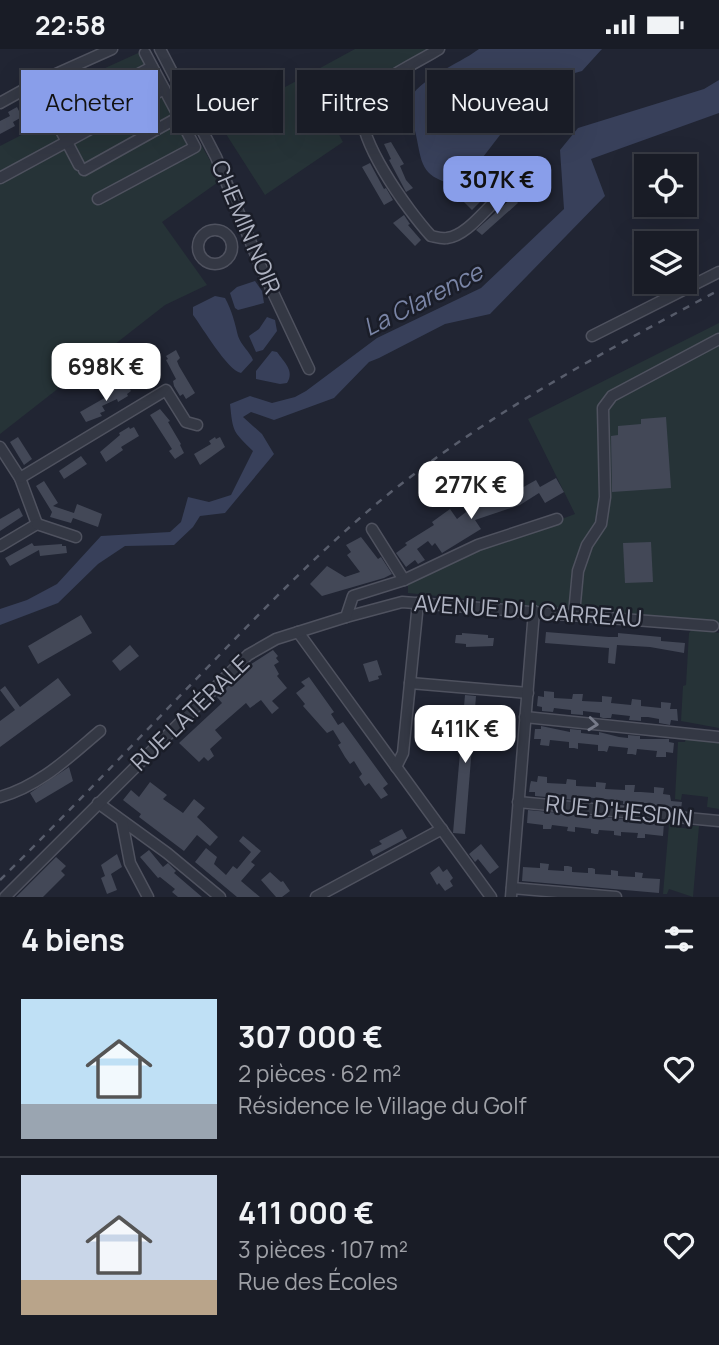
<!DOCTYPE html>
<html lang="fr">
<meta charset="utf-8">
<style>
body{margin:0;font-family:Manrope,sans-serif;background:#262932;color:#f1f3f6;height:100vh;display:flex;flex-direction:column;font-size:26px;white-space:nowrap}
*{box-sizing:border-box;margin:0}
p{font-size:23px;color:#9fa1a7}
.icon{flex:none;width:38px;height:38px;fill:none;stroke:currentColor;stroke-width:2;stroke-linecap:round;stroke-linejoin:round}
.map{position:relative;height:848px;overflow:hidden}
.side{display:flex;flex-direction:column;background:#191c26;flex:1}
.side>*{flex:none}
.hud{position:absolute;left:21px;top:21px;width:677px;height:63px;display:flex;gap:14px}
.tools{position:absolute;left:634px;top:105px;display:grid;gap:14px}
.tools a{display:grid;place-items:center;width:63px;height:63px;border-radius:0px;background:#191c26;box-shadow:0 7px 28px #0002,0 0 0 2px #373a43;font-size:35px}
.price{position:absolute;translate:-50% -60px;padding:0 16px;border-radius:14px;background:#fff;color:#222;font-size:23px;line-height:46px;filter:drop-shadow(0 2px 4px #0008)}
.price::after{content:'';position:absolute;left:50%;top:42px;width:21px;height:16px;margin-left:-10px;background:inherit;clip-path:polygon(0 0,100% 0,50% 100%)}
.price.current{background:#899eea;color:#111}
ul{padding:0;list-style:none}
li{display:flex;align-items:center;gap:21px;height:175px;padding:0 21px}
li+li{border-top:2px solid #373a43}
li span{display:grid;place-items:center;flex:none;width:196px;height:140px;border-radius:0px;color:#555}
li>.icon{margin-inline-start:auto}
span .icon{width:84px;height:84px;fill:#fffc;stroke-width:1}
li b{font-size:30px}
h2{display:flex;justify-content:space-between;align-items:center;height:84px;padding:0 21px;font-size:30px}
.chip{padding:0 24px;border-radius:0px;background:#191c26;box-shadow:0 7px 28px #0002,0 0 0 2px #373a43;font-size:24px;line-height:63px}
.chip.current{background:#899eea;color:#111}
.status{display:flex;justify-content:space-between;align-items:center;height:49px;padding:0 35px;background:#191c26;direction:ltr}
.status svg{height:19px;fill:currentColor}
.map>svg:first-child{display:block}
</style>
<div class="status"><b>22:58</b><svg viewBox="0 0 49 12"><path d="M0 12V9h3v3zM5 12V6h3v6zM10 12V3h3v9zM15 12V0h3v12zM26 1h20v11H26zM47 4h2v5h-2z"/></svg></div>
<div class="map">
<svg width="719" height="848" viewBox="0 0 719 848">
<rect width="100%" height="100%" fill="#212533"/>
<g fill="#263337">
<path d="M147,0L221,131L162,173L207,236L165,256L0,385V97L45,74L42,66L46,63L39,49Z"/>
<path d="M355,0H430C410,12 340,47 335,67C333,77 339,85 343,93L265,146L219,74Z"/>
<path d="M719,274V576L408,544V529L476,493L559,471L575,465L528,370Z"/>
<path d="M693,579L719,584V679L681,672L683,637L686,636L689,584Z"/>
<path d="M686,688L719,692V760L707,758L708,748L682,745L681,751L675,750L678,693H685Z"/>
<path d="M669,775H676V778L691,780L692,777H699L693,848L669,840L667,845H663Z"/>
</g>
<g fill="#38405a">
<path d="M479,0H602L582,22L550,31L520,60L480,112L451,135C421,126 422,115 416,86C414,75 409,65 407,54C420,28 456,17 479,0Z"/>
<path d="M719,31V64L591,110L605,147L490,265L445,275L379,309L369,313L334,349L274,371L251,363L243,368L262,385L274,405L225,464L200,467L193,478L174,496L125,497L98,515L58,554L0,576V560L27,551L57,535L101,487L170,483L181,473L188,448L209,453L231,446L253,402C233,382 233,384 230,355L250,347L272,354L295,348L306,342L377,289L481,239L564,160L560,101L578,79L704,40Z"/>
<path d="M255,232L262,242L264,254L238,261L235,259L230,244L237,238Z"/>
<path d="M215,247L225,249C232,262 235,274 238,287C241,296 250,303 253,311L241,324C227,321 203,279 193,266V258Z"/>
<path d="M267,268L275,271L277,282L263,301L256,303L249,287L259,280Z"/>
<path d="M272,302L277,303C284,313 295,322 287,334L280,335L256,330V322Z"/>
</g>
<g fill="#434857">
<path d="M17,58L22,68L13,73L15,77L0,85V72L10,67L8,63Z"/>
<path d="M391,93L404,115L400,117L406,131L413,139L406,143L389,111L391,110L384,95Z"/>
<path d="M370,114L384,140L386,139L393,151L384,156L362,118Z"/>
<path d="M485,138L490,143L472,161L463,152L471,143L476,148Z"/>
<path d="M513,148L518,154L482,186L476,181Z"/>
<path d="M404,166L410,175L408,176L421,191L415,197L393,174Z"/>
<path d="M176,301L180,309L177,312L179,317L195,344L186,350L183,345L180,347L174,337L173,332L176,330L166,311L168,310L166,307Z"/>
<path d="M146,303L151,313L147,316L148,317L132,324L126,314Z"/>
<path d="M126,333L131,342L127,345L128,347L118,353L117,350L102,357L105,362L100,364L102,367L86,373L80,363L108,347L107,345Z"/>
<path d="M160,360L170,372L168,373L181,395L180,396L184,404L175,410L169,402L172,400L150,366Z"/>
<path d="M666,368L671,439L612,443L611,387L618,386V377L641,375V370Z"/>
<path d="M129,378L130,380L134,378L139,387L121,398L123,401L106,413L100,403L120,386L119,384Z"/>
<path d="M18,388L32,410L24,416L10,393Z"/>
<path d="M215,388L216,390L220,388L225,398L200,416L194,405L211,395L209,392Z"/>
<path d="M81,407L87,415L64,430L59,422Z"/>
<path d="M556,429L564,443L545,454L539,444L520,456L475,471L481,480L442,504L435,494L432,497L428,492L417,500L425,511L418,515L415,511L406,518L396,504L407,496L405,494L434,476L432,473L450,460L457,470L466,463L521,442L520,440L536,431L540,438Z"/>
<path d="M44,432L58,454L53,457L74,464L77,455L102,465L98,478L73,469L71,474L50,468L52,463L36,437Z"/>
<path d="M19,459L23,467L0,482V470Z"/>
<path d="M361,488L378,510L381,508L392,525L384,529L322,547L310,535L327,517L345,528L360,523L347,506L351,503L346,496Z"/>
<path d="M651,493L653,533L625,534L623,494Z"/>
<path d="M32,494L34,497L62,495V497H66L67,504L40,507L39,501L10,517L5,509Z"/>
<path d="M81,566L92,584L38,615L28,597Z"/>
<path d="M546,583L609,588H618V584L661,588V592L685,594L684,604L650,598L617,596L615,615L608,614L609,599L545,594Z"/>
<path d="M462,584L488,586V589H494L493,597L466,598V595L455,594L456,586H462Z"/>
<path d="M130,596L139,607L120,622L112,612Z"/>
<path d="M273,601L278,607L276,609L279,613L274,616L279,625L277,627L287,639L272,652L279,659L272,665L261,651L250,659L246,654L215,681L222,689L210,700L214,707L208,712L204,708L199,713L179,694L222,654L217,648L248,617Z"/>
<path d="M377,611L382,626L378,627L379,630L369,633L363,615Z"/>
<path d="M309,628L334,663L331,665L338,676L343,673L388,735L383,739L388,746L381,750L369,734L365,737L359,728L362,725L354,712L350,715L345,708L338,696L341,694L333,681L327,684L303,657L305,655L296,644L305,637L301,633Z"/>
<path d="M58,629L71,646L0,698V672L15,661L0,641L5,637L20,658Z"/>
<path d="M544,642L554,643V649L572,650L573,645H583L582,652L602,653V647L612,648L611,654L631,656L632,650L641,651V657L661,659V653L671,654L670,660H677L678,672L671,671L670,676L659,674V670L648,668H641V672L629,671L630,667L612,665L611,669H603L600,668V664L583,662V666L571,665V661L562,660L554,659L553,663L542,662V658L537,657L538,647L544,648Z"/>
<path d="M465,646L476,647L465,785L453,784Z"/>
<path d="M541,677L570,683V680L581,681V684L599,686V683L619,688L628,689V686L640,687V690H669V693L674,694L673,704L666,703V708H656L657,702L637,700L636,706L632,705H627L628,699L609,697L607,703L604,702H598V696L578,694V700L574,699H569V693L550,691L549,697L540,696L541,690H534L535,680H541Z"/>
<path d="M69,718L73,732L36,754L30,744Z"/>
<path d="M538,727L547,728V734L566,735L567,730L576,731V737L596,738V733L606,734L605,740L625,741V736H635L634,743H641L654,744V738L664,739L663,745L670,746L671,752L682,753L681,760L652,758L653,755L635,753L634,757L623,755V752L605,750V754L594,753V749L576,747V751L564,750V746L547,745L546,748L535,747V743H529L530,736L531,732L537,733Z"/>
<path d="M150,733L167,746L163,750L183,764L194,750L205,759L197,768L218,788L210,797L197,786L184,802L139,768L141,765L123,751L131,741L139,748Z"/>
<path d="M528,761L664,774L663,787L645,785V789H637L638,784L621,783V787L614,786V782L599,781L598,785H595L591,784V780L575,778V783L567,782L568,778L552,776L551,780H543V776L527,774Z"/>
<path d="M402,780L407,789L373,807L370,801L382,795L379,792Z"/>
<path d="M243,787L261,802L251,813L255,816L241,832L260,848H237L195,813L206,799L217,808L214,815L226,826L233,817L237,820L251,803L239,792Z"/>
<path d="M481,795L499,818L490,825L478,810L475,813L469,805Z"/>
<path d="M149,801L163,818L168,814L176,822L174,824L202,848H178L172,843L175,840L160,828L158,829L140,808Z"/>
<path d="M117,805L122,818L111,825L117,841L107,845L101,829L105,827L101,816Z"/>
<path d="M56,808L66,817L61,822L65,826L43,848H16Z"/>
<path d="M540,814L549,815L548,821L564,822V817H568L572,818V823L588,824V819H592L595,820V825L611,826V821L618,822V827L635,828V823L643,824L642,829L660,830L659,844L522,832L523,818L540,819Z"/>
<path d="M439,817L443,823L447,820L453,829L450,832L453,837L445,842L439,834L437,836L430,824Z"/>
<path d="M270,823L281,833L283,832L290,842L282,848H276L261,831Z"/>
</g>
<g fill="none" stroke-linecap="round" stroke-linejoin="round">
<g stroke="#4f525f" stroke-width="13">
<g id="minor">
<path d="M160,0L216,108L260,216L309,320"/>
<path d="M439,0C422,11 372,34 364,51C349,83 410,164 431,187C436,188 442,190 447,189C472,186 493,146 518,135"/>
<path d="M36,34L79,116"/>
<path d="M0,54L36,34L112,0"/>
<path d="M54,69L152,18"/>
<path d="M84,121L179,68"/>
<path d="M0,129L164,40"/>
<path d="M98,150L195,98L145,4"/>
<circle cx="215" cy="198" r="17"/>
<path d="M592,287L719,223"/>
<path d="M0,398L20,429L37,475L0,497"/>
<path d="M20,429L166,341L186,373L197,376"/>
<path d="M37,475L76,488"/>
<path d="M372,480L404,531"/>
<path d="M574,565L578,522L587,496L601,475L605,448L603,359L612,347L719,290"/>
<path d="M346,568L402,553L713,577"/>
<path d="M298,583L491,848"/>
<path d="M410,634L528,644"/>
<path d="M525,668L719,688"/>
<path d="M396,718L403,704L418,554"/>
<path d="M0,748C40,737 69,708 100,682"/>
<path d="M518,753L719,772"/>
<path d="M98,754L167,804L220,848"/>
<path d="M122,772L130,814L148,848"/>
<path d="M512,839L616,848"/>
<path d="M5,848L248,606L276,590L346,568L353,547L404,531L478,496L557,470"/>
<path d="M316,848L442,780"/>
<path d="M511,848L534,562"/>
</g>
</g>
<use href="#minor" stroke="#343844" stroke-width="10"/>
<path stroke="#585d6c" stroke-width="2.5" stroke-dasharray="7 7" stroke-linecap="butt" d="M0,831C69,763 136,692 203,623C262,562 321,500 386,447C489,364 604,303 719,241"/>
</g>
<defs><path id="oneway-chevron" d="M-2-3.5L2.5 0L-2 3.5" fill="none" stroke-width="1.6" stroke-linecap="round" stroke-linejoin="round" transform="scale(1.75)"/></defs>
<use stroke="#777b89" href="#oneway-chevron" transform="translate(593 675) rotate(6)"/>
<g text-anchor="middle" stroke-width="5" stroke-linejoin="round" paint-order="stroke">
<g font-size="23" fill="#aeb2c1" stroke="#1a1d28">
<text transform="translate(246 178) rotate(67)" y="8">CHEMIN NOIR</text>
<text transform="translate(528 562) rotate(4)" y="8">AVENUE DU CARREAU</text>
<text transform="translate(190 664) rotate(-44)" y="8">RUE LATÉRALE</text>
<text transform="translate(619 762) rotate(6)" y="8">RUE D'HESDIN</text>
</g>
<g font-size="24" font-style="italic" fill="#7a85a6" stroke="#1a1d28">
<text transform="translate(423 251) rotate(-27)" y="8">La Clarence</text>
</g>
</g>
</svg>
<div class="tools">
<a><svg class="icon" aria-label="locate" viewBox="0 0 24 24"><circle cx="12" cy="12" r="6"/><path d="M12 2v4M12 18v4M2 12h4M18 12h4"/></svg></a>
<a><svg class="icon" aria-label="layers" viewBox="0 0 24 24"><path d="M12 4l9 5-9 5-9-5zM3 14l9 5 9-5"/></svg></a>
</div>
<b class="price current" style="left:497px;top:167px">307K €</b>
<b class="price" style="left:106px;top:354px">698K €</b>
<b class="price" style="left:471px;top:472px">277K €</b>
<b class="price" style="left:465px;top:716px">411K €</b>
<div class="hud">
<a class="chip current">Acheter</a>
<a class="chip">Louer</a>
<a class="chip">Filtres</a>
<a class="chip">Nouveau</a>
</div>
</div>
<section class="side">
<h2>4 biens<svg class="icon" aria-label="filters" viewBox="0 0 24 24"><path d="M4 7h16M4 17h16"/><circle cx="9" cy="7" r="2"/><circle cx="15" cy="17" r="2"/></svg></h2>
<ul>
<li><span style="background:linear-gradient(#bfe0f5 75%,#9aa5b1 0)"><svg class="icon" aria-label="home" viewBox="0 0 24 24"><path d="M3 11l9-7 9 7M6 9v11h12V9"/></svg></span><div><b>307 000 €</b><p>2 pièces · 62 m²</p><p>Résidence le Village du Golf</p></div><svg class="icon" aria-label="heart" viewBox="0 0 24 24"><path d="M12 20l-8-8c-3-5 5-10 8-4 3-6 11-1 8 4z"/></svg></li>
<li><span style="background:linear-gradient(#c9d6e8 75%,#b9a48a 0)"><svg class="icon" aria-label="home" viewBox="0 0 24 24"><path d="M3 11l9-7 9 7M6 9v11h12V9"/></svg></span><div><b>411 000 €</b><p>3 pièces · 107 m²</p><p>Rue des Écoles</p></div><svg class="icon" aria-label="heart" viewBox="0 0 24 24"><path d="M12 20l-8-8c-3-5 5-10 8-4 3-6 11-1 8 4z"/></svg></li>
</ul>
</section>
